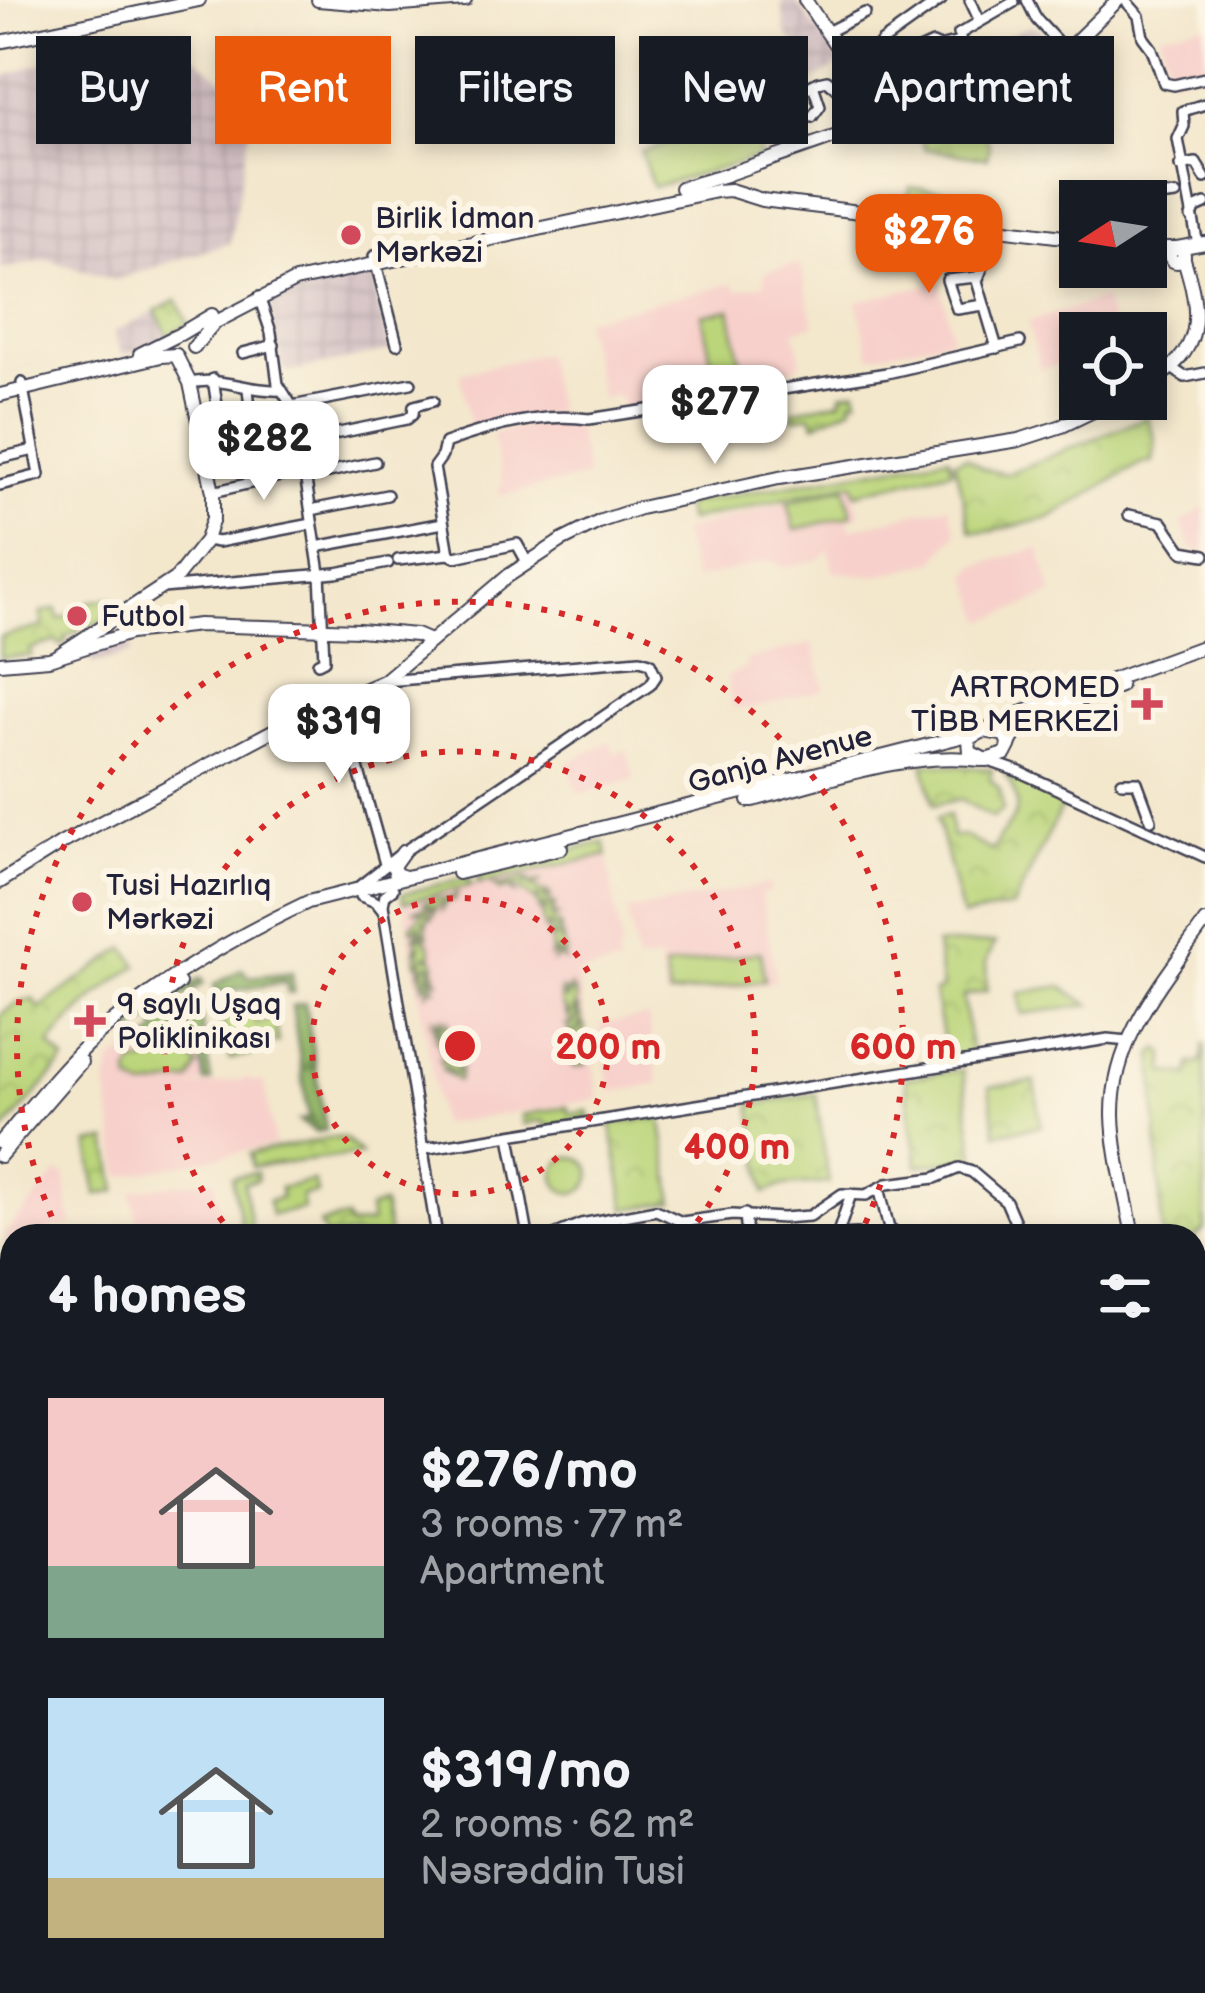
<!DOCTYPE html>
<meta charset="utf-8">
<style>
body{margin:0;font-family:"Balsamiq Sans",sans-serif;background:#20242c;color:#f1f3f6;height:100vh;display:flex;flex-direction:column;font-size:45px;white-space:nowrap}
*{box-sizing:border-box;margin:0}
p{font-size:39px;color:#9ea1a6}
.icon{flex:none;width:66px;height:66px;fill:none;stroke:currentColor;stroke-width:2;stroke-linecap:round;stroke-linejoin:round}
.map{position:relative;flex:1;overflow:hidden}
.details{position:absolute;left:0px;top:1224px;width:1206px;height:771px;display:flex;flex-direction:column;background:#171b24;border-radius:36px 36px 0 0;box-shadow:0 6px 18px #0003}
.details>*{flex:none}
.banner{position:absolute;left:36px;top:36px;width:1134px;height:108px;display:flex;gap:24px}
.needle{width:78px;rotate:258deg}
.buttons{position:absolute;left:1059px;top:180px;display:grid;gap:24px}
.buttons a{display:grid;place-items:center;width:108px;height:108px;border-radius:0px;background:#171b24;box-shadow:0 6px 18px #0003;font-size:60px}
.price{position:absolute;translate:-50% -102px;padding:0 27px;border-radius:24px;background:#fff;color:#222;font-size:39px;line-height:78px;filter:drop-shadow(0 3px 6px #0008)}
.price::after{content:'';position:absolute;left:50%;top:72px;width:36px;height:27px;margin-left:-18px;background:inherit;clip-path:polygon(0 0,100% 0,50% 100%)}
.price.on{background:#ea580c;color:#fff}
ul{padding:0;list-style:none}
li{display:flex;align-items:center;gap:36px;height:300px;padding:0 48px}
li span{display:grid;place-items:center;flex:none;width:336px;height:240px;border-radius:0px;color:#555}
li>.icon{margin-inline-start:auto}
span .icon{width:144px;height:144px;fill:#fffc;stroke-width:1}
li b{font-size:51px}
h2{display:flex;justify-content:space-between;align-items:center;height:144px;padding:0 48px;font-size:51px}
.chip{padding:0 42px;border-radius:0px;background:#171b24;box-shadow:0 6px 18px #0003;font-size:42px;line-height:108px}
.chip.on{background:#ea580c;color:#fff}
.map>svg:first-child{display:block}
</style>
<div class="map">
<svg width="1205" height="1993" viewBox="0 0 1205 1993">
<defs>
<pattern id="industrial-grid" width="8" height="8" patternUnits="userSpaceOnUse" patternTransform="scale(3)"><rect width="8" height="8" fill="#d2bec2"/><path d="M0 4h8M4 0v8" fill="none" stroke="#b4a3a8"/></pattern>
<pattern id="forest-firs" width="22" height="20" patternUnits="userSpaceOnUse" patternTransform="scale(3)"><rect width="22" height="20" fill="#94b66a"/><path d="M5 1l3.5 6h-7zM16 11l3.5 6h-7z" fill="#789458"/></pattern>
<pattern id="park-crowns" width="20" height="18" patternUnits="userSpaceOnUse" patternTransform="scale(3)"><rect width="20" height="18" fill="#bbd57a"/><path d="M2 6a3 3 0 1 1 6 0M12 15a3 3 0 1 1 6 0" fill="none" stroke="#a0b76a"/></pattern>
</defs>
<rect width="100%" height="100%" fill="#fcf5e5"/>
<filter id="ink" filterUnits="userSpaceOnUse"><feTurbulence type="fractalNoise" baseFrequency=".00833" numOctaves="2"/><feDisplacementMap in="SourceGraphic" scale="24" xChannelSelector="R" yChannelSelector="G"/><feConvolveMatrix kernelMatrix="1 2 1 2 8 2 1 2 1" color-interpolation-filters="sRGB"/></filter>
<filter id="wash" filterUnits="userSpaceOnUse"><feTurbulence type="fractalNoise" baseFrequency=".004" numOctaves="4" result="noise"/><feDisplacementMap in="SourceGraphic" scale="48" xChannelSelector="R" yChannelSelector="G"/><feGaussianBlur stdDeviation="2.7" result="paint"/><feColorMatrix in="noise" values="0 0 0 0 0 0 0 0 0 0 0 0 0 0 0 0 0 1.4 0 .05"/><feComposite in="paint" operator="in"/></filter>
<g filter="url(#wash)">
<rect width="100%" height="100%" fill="#f3e7cc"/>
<g fill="#f7d0cb">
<path d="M1205,24V71L1170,78L1160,33Z"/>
<path d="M795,264L802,269L814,325L794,330L801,358L798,367L679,390V402L623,410L619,395L601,399L583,319L734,283L737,290L765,284L764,272Z"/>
<path d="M940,282L952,338L870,356L857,301Z"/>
<path d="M1104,298L1114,333H1080V358L1040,370L1028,322Z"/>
<path d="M544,353L557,412L471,430L460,373Z"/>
<path d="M563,418L575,422L587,477L500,496L498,487L503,485L492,434Z"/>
<path d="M853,484L860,516L848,519L851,529L949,505L957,533L935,561L878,576L833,572L829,549L820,559L783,568L770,561L694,580L681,531Z"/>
<path d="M1205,507V551L1192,549L1181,523Z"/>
<path d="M1040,548L1053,595L985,621L969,575L976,566Z"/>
<path d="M813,643L825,689L746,709L732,707L727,677L748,666L746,660Z"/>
<path d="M610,741L614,753L627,750L635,780L579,794L567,763Z"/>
<path d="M607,855L622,950L617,952L619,965L577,974L599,1099L440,1124L404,902Z"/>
<path d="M770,884L771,891L761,894L776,979L771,983L666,998L659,960L637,962L627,911Z"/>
<path d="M648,1017L659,1084L611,1092L600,1024Z"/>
<path d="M145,1037L158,1055L199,1048L205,1082L187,1088L250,1078L251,1082L263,1081L275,1145L121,1177L107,1088L111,1063Z"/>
<path d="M58,1173L65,1176L72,1225L48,1229L49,1236H12L10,1262L5,1233Z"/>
<path d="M214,1178L225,1236H139L132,1191Z"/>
<path d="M456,1983H538L553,1993H458Z"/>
<path d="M678,1983H737L732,1993H673Z"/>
</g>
<g fill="url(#industrial-grid)">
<path d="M781,0H795L841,64L809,84L805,80L799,82L786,55L796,47L785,32Z"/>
<path d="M1030,26L1041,30L1053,53L1044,58L1040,52L1008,65L1000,39Z"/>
<path d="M118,35L195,57L254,105L230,243L114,280L47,259L0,270V78Z"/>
<path d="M371,271L390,351L290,372L283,369L268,299Z"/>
<path d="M156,311L168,336L123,356L113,332Z"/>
<path d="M125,637L132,653L93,664L84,650Z"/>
<path d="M12,1791V1983H230L244,1993H0V1793Z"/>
<path d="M349,1983H436L437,1993H345Z"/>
</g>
<g fill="#bbd57a" stroke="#6e7c5a" stroke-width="3">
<path d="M740,107L761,157L653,187L641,152L674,142L685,125Z"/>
<path d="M730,309L741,362L713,368L702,315Z"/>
<path d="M949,456L952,470L856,493L853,483L688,521L683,504Z"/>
<path d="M845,487L852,515L795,530L788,502Z"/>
<path d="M604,842L607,855L477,884L480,873Z"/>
<path d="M467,877L472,885L404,902L402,894Z"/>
<path d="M523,878L528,879L524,884L542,881L531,887L550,894L551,897L541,896L555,904V908L546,905L558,916L550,915L561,926V930L552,926L563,936V939L554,935L565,945L566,955L559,953L566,962L559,957L554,961L557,950L550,957L553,934L548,941L550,924L545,930L542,917L545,908L543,904L541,912L538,909V894L535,902L517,886L512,887L518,895L507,888L500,891L492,884L503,886Z"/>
<path d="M458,892L454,901H447L441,912L443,903L438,904L431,920L434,907L429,909L427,927L424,919L428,938L422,930V937L430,944L432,957L425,954L435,961V966L427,963L436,971L437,976L430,970L429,974L440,982L430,978L437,990L432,986L427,994L429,983L423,986L428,975L423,982L421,979L426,965L419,974L424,956L418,964L416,959L422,945L415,951L420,933L413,939L421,924L412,930L411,925L425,912L413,911L430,906L424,903C440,893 446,905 458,892Z"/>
<path d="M760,952L765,980L669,996L664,968Z"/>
<path d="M571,985L569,996L574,991L577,1001L572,1014L580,1007L574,1023L580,1014L582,1018L576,1034L583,1024L585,1029L578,1044L587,1038L579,1052L588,1046V1051L577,1061L587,1056L585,1065L574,1067L569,1050L576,1055L577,1051L569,1041L576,1046V1043L568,1031L575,1035L566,1025H573L564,1012L571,1016L562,1006L560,994L568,1000L562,990L567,992Z"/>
<path d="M443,1016L442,1029L448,1020L451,1033L447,1047L452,1038L454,1042L449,1055L456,1051L452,1065L458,1060L455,1074L461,1068L458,1081L441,1069L453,1073L440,1063L439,1058L450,1062L438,1047L448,1053L435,1039L445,1042L433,1031L442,1034L432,1024L440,1026L432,1017L440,1022Z"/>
<path d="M186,1054L198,1066L190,1081L144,1089L131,1082L130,1072L135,1064Z"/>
<circle cx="573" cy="1175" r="18"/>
</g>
<g fill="url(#forest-firs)" stroke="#5b6c52" stroke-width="3">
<path d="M242,969L250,977L292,972L294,992L288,993L286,982L216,993L214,985Z"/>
<path d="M201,978L204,983L132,1033L128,1027Z"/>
<path d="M305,1003L326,1130L316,1132L299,1121L309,1118L292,1006Z"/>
<path d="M199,1007L211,1081L205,1082L199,1048L158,1055L147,1041L157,1031L156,1023L172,1011L176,1029L191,1027L189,1009Z"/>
</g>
<g fill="url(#park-crowns)" stroke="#6e7c5a" stroke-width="3">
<path d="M971,96L989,146L987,158L925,149L912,117Z"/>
<path d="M910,187L953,192L951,205H946L945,213L907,209Z"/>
<path d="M177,300L188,324L168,336L156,311Z"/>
<path d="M856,390L858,399L851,400L852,406L815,424L811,415L794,418L793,411L842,400V393Z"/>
<path d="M1147,417L1156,441L1153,461L1140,464L1049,518L993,531H971L954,461L966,457L983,469L1006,474Z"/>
<path d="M110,598L122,609L93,626L89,620L78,626L79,630L65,638L67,642L61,646L57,641L30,649L31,656L0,658V637L44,626L41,613L56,609L59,619L88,609L87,602Z"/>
<path d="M923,763L992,769L990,779L1000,790L1003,810L992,818L961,799L934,805Z"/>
<path d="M1005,774L1064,802L1013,907L962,917L937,818L949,815L952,837L964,836L992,851C1009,816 1031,817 1005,774Z"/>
<path d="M995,943L986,962L987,991L963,996L972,1059L947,1063L934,992L942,989L936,945Z"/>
<path d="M125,948L138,965C103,989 75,1011 50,1045L65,1061L0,1135V1015L15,1004L33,999L39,1008Z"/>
<path d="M1061,986L1090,1005L1022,1014L1019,993Z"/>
<path d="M271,1002L278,1042L260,1045L261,1053L230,1059L221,1012L253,1006L256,1023L266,1021L263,1004Z"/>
<path d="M1205,1043V1230L1194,1239L1162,1236L1153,1055L1159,1049L1165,1054V1072L1189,1076L1191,1063H1201Z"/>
<path d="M963,1070L975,1157L918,1166L905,1078Z"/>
<path d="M1035,1082L1041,1126L996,1133L989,1087Z"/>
<path d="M816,1094L829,1183L781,1186L765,1193L751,1105Z"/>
<path d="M567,1107L570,1114L588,1111L590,1119L546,1127L544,1121L523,1124L522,1115Z"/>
<path d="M661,1117L674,1202L626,1209L611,1124Z"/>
<path d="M329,1138H344L361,1154L252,1167L250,1154Z"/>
<path d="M108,1141L117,1191L97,1195L89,1144Z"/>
<path d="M256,1173L257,1180L244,1183L252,1234L243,1236L232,1177Z"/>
<path d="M314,1181L317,1193L301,1196L303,1209L271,1215L268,1201L281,1198L280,1188Z"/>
<path d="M383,1204L389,1236H326L319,1224L346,1218L348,1226L371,1223L369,1209Z"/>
</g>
</g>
<g filter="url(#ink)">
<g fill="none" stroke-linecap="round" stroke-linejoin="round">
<g stroke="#414051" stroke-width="14">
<g id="minor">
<path d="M970,0L979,19"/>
<path d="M1027,0L1037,20L1066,51"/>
<path d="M1125,0L1139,16L1143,37L1152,49L1164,83L1174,85L1205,78"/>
<path d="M827,32L865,13"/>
<path d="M877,49L883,58L898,55L902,58L933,44L939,47L959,42"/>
<path d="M856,73L882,42L941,0"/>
<path d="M841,90L851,108"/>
<path d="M974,90L959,34L1014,2"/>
<path d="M763,111L818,82L827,80L839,90L859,78"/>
<path d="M812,117L820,106L813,85"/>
<path d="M1180,166L1196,163L1205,178"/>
<path d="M1072,200L1085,201"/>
<path d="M1125,201L1176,195"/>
<path d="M1191,217L1196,208L1205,204"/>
<path d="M991,228L988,254L977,281L997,348"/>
<path d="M1198,245L1178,139L1184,126L1183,111L1205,104"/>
<path d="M374,256L397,344"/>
<path d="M977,277L947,280L957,309L984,305"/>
<path d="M259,297L271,332L278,384L292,406L300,441L320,573L324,660L318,663"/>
<path d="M243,353L274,345"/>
<path d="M1173,369L1185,377L1205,373"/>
<path d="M190,383C222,376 249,392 281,390"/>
<path d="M292,406L411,383"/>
<path d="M199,424L219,418L213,379"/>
<path d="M239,441L252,427L248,389"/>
<path d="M300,441L407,419L413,414L414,406L433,401"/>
<path d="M0,458L34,450"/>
<path d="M306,477L375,462"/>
<path d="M0,485L39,475L22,383"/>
<path d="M213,492L305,470"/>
<path d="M311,510L387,495"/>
<path d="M1129,515L1162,522L1182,551L1205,555"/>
<path d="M206,540L218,542L312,524"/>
<path d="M316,547L443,523"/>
<path d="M398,560L449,554"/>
<path d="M527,562L517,544L455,557L449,554L434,467L442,456L445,443C488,427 544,412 589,419L887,373L1020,342"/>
<path d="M162,588L336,573L388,563"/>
<path d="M345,697L348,732L385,864"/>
<path d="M986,760L1020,772L1205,857"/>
<path d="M1122,782H1137L1151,820"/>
<path d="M357,888L403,852L650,685L656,676L650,663L640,660L386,681"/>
<path d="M393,889L385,895L383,905L437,1236"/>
<path d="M361,896L376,902L384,912"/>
<path d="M510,1136L528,1236"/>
<path d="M423,1149L1108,1039L1128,1041"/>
<path d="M880,1191L889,1229L898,1234"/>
<path d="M745,1214L747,1236"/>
<path d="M838,1235L858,1234"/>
<path d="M552,1236L581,1224L656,1210L682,1222L732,1215L783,1218L810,1216L842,1194L866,1195L887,1184L935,1178L959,1168L972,1172L1006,1201L1021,1236"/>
<path d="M837,1236L851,1194"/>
<path d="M0,1352L12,1350"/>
<path d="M0,1360L12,1358"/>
<path d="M1194,1646L1205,1635"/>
<path d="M1194,1675L1205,1665"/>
<path d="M1194,1703L1205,1694"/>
<path d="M1194,1736L1205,1726"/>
<path d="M1194,1763L1205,1753"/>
<path d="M1194,1789L1205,1779"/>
<path d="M1194,1826L1205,1816"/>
<path d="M1194,1834L1205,1837"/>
<path d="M616,1983L629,1990L627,1993"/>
<path d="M569,1993L573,1983"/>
<path d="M604,1993L609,1983"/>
</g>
</g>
<g stroke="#414051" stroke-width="16">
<g id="major">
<path d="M318,0L390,6L465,0"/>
<path d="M805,0L886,119"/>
<path d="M0,42L199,0"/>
<path d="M728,174L1043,64L1066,51L1118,0"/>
<path d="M681,188L726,175"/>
<path d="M1146,248H1175"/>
<path d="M1177,248L1205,243"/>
<circle cx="1177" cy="255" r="7"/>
<path d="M180,334L212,315"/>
<path d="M194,347L214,323L295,281L716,191L730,190L762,200L1080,239"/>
<path d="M140,354L176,336"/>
<path d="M1146,385C1205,351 1202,316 1183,256"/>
<path d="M0,395L161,356L176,355L190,383L213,492V518L206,540L176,578L60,654"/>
<path d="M0,663L49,659L130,633L199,625L359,630L416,635L430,641"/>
<path d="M984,731L1005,735L1009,746L1005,754L986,760L970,752L969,739Z"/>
<path d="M1009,746C1018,713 1089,698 1120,686"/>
<path d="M749,801C825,782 904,750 982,760"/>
<path d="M403,852L393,866L396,874L405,877"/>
<path d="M458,873L561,848"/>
<path d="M0,882L62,843L293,720L384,681L508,576L561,541L601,521L640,508L779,478L1019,440L1062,426L1118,399"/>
<path d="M143,1010L179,983"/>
<path d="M0,1143C30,1108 59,1070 94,1038C156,982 232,938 308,902L984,731L1013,716L1205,646"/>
<path d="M0,1156L81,1062"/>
<path d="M1133,1236C1126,1196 1114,1155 1113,1115C1112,1039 1164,980 1205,922"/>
<path d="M1194,1330L1205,1341"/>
<path d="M0,1736L12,1733"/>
<path d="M444,1983L446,1993"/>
<path d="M316,1993L321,1983"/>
</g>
</g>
<g stroke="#414051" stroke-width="21">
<g id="highway">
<path d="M1194,1578L1205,1571"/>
<path d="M1194,1594L1205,1586"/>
<path d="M862,1993L863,1983"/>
<path d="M875,1993L877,1983"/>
</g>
</g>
<use href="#minor" stroke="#fff" stroke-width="9"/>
<use href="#major" stroke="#fff" stroke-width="12"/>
<use href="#highway" stroke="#fff" stroke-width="16"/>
</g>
</g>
<g fill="none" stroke="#d62828" stroke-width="6" stroke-dasharray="6 12">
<circle cx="460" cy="1046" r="148"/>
<path d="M234 1236A295 295 0 1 1 686 1236"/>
<path d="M59 1233A443 443 0 1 1 861 1233"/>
</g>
<g fill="#d1495b" stroke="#fcf5e5" stroke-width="4.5">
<circle cx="351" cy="235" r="12"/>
<circle cx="77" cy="616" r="12"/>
<path d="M1141 686h12v12h12v12h-12v12h-12v-12h-12v-12h12z"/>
<circle cx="82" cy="902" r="12"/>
<path d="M84 1003h12v12h12v12h-12v12h-12v-12h-12v-12h12z"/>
</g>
<g text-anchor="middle" stroke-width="12" stroke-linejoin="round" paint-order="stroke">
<g font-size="30" fill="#22223b" stroke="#fcf5e5" text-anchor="start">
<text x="375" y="228">Birlik İdman<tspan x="375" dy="34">Mərkəzi</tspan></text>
<text x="101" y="626">Futbol</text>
<text x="1120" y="697" text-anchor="end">ARTROMED<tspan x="1120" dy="34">TİBB MERKEZİ</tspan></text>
<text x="106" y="895">Tusi Hazırlıq<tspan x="106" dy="34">Mərkəzi</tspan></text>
<text x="117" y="1014">9 saylı Uşaq<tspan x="117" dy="34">Poliklinikası</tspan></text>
</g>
<g font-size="30" fill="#22223b" stroke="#fcf5e5">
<text transform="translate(780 759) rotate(-15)" y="10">Ganja Avenue</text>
</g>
</g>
<circle cx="460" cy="1046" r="18" fill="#d62828" stroke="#fcf5e5" stroke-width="6"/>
<g font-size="36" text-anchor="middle" font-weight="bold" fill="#d62828" stroke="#fcf5e5" stroke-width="12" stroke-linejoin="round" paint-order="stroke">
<text x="608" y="1059">200 m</text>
<text x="903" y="1059">600 m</text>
<text x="737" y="1159">400 m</text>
</g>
</svg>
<div class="buttons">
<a><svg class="needle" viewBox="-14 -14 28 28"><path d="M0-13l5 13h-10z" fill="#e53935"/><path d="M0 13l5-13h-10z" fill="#9ea1a6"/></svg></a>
<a><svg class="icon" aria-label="locate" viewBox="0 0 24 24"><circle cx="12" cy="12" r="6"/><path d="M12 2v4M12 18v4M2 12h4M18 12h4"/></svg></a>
</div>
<b class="price on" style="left:929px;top:296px">$276</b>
<b class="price" style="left:715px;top:467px">$277</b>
<b class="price" style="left:264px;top:503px">$282</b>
<b class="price" style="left:339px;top:786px">$319</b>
<div class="banner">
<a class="chip">Buy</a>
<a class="chip on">Rent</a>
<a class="chip">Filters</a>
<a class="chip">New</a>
<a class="chip">Apartment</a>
</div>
<section class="details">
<h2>4 homes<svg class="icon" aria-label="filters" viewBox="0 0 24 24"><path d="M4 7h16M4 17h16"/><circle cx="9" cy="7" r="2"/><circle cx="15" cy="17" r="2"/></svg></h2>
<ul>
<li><span style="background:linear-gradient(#f6c9c9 70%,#7fa58c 0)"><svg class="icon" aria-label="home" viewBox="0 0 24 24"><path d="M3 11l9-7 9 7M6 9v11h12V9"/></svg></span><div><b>$276/mo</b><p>3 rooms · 77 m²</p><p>Apartment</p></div></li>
<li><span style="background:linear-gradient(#bfe0f5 75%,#c2b280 0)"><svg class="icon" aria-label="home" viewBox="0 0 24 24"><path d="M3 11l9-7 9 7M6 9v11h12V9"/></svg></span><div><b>$319/mo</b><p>2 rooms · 62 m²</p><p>Nəsrəddin Tusi</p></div></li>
</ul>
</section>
</div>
